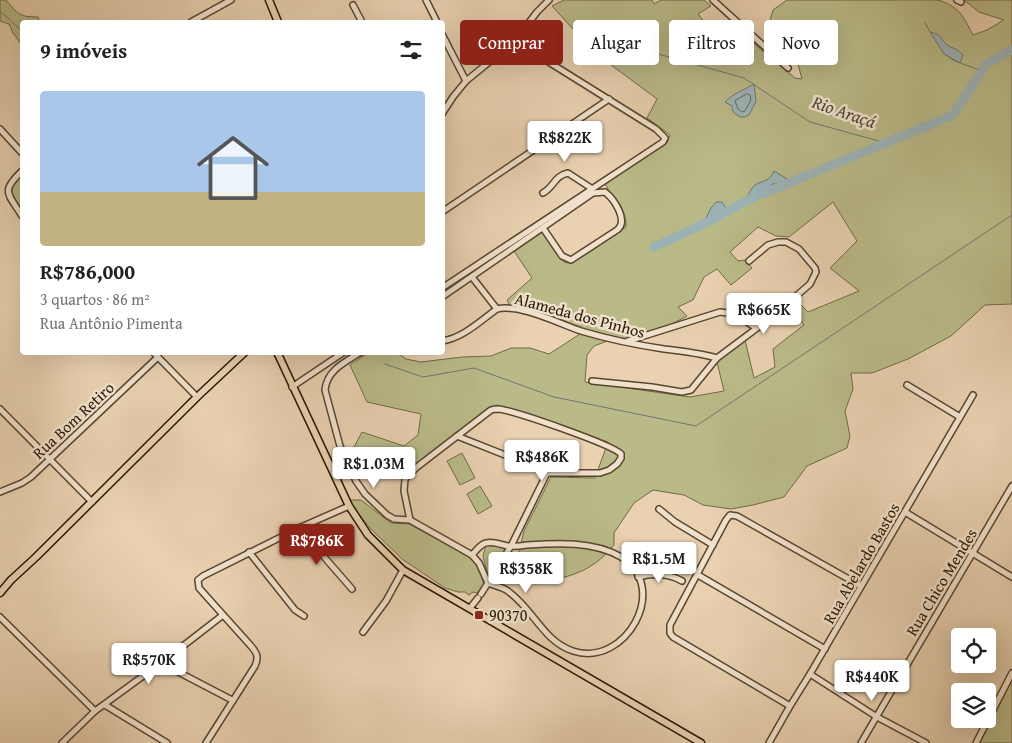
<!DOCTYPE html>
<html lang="pt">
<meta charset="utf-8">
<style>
body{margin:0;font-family:"Gentium Book Plus",serif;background:#f6f6f6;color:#222;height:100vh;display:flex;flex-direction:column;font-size:19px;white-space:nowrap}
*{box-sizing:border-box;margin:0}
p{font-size:16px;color:#767676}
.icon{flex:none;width:28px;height:28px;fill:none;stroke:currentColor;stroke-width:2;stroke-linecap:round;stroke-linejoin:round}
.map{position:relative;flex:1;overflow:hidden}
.details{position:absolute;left:20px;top:20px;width:425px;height:335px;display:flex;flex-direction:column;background:#fff;border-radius:5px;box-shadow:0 5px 20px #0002}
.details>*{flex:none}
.guide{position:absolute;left:460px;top:20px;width:475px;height:45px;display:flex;gap:10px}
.controls{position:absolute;left:951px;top:628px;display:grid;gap:10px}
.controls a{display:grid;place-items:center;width:45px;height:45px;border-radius:5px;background:#fff;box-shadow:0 5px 20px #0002;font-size:25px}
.price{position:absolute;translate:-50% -42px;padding:0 11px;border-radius:5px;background:#fff;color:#222;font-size:16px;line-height:32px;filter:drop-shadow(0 1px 2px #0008)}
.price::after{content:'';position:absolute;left:50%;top:30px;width:15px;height:11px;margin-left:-8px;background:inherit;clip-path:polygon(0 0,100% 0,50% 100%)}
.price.current{background:#8f2418;color:#fff}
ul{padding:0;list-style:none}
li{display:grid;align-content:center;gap:10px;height:265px;padding:0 20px}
li span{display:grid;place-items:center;height:155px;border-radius:5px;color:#555}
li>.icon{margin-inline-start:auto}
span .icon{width:90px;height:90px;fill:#fffc;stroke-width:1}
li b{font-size:21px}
h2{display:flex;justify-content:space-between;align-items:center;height:60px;padding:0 20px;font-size:21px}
.pill{padding:0 18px;border-radius:5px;background:#fff;box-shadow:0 5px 20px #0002;font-size:18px;line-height:45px}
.pill.current{background:#8f2418;color:#fff}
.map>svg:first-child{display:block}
</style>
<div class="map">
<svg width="1012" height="743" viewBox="0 0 1012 743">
<rect width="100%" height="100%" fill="#e9d1b1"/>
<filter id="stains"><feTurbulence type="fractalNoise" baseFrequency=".004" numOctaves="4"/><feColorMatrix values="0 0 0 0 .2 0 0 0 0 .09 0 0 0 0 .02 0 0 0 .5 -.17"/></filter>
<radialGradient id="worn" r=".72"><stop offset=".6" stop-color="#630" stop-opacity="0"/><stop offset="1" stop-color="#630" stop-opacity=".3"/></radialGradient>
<g fill="#baba89" stroke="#716946">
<path d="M0,0H6C18,14 19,17 38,17L40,22H22V45L13,33L9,24L0,21Z"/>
<path d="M564,0H652L654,4L661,0H704L711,6L698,14L719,40L751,41L795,78L802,79L798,64L773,48L766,35L773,10L787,0H938C960,7 963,16 973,35L987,30L1004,20L979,12L964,0H1012V304L985,305L951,336L908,359L872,373H851L853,389L845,411L850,436L847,448L807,466L784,497L753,505L731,509L703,505L684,495L653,490L634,503L614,533V545C590,574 570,576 535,584L516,564L524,531L551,477L595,478L608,442L497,405L403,474L365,462L351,453L362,432L404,446L418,435L421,414L367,402L350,365L368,353H398L406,359L421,362L462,357L491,356L511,348H530L549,354L580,334L610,340L594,346L587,355L585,382L690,397L724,391L717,362L745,340L754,378L775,367L773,349L804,325L790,307L796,300L808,312L859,291L830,268L857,241L833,202L789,237L776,236L758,227L730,252L738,261L745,260L752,268L731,285L717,269L704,277L693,300L678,307L687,316L670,325L624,339L583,329L510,306L507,300L532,278L514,251L543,230L564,262L568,263L626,227V221L604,182L667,143L670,135L647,118L657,99L595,53L552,6Z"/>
<path d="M22,168V211C10,194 6,183 22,168Z"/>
<path d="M462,453L475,478L460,485L447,461Z"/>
<path d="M480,486L492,506L478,514L467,494Z"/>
<path d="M348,500H361L391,523L409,524L462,552L478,563L484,585L477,593L473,592L469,595L465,592H458L445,588L402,559L370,528Z"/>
<path d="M491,544L509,547L490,577L488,576L483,556L486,545Z"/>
<path d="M1012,679V743H979Z"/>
</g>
<g fill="#9cb4b7" stroke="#6e766f">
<path d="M930,32C944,36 938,36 946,44C952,49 956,47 963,55L960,63L944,54Z"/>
<path d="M754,84L756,101L749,115L744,117H740L733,112L732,106L725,102C732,94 744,90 754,84Z"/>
<path d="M774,171L794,183L772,184C767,193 759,197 750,199L748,195C750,192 752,187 755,185C763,180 770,182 774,171Z"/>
<path d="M716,202H722L728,211L723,218H710L706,223L701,221L705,220L711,208Z"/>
</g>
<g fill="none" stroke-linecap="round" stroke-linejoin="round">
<path stroke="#62665e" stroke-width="1" d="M747,94L750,95L751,100L745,111L742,112L738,109L735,101Z"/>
<g stroke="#6e766f" stroke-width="1">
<path d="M0,11L22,31"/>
<path d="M925,23L931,33"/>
<path d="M626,45L744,78L810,122L886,143"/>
<path d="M946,55L955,61L982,71"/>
<path d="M385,364L423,377L474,368L554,397L696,426L1012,215"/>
</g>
<path stroke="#9cb4b7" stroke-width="9" d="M654,247L706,223L750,199L953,115L986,64L1012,50"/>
<g stroke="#58462f" stroke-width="8">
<g id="minor">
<path d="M426,0L437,22"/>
<path d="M713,0L788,68"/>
<path d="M957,0L961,2"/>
<path d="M353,5L362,22"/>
<path d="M191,22L231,0"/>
<path d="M442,34L466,81"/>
<path d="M442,114L453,97L466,81L515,41L537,12L549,0"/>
<path d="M0,129L22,153"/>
<path d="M22,171C0,192 8,193 22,216"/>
<path d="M543,193C555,186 554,176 568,173L591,188"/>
<path d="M442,212L609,99"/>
<path d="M472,277L497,309C518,303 560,324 581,331C608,339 637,345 664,349C682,351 699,353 717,358"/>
<path d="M442,288L663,142L665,138L656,129L515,41"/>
<path d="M442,297L593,193L605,192C614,199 629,221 617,230L571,260L562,256L543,228"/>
<path d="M442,341C463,338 480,321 497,309"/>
<path d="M628,341L720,312L735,314L756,328"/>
<path d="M153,352L197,397"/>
<path d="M361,352C345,362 327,370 325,390L340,446L356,481L365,494L387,515L394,519L410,520L472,555L479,563L488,583C495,586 504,587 509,592C533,609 543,641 573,651C626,668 671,587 621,557C594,541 557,543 527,545C521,546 515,547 508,546C502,545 493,541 486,543C480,544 476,551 472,555"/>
<path d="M592,381L652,387L682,392L691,390L717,358L773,316L810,284L816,272L815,268L799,249L786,242H778L768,245L749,261"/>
<path d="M907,385L960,417"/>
<path d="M292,387L344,352"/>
<path d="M0,409L92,502"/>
<path d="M0,492L22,483L31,477L158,357"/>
<path d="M659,509L675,522L713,545"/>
<path d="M905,512L1012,577"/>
<path d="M410,520L404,491L405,479L417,467L491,410C494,409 495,409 498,409C513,410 613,445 621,454V458L617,464L609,470L600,473H547L525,463L457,436"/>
<path d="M299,528L352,589"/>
<path d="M249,552L295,610L304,616"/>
<path d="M698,575L825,649"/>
<path d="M638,577C654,573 668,573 682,581"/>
<path d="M481,594L511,546L547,473"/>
<path d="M470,608L478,598"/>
<path d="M0,617L95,711"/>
<path d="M363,632L386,601L403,570"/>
<path d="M161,663L232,700"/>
<path d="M810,674L877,717L926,743"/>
<path d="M105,705L167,743"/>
<path d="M790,706L673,637L670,633V625L726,520L730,515L737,516L861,586"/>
<path d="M62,743L95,711L161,663L223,615"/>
<path d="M206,743L255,666C259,657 257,653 251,646L199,588L198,580L203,576L299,528L349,506"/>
<path d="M769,743L790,706L810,674L973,395"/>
<path d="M861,743L1012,486"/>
<path d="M976,743L1012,673"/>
</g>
</g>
<g stroke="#281804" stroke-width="9">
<g id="major">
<path d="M269,0L278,22"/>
<path d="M277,352L349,506L368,535L403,570L701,743"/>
<path d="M0,593L11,580L36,557L197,397L245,352"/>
</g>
</g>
<use href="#minor" stroke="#f1e1cc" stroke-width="5"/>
<use href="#major" stroke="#e9d1b1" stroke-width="6"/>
</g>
<rect fill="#8f2418" stroke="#f1e1cc" stroke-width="2" x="474" y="610" width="10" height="10" rx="2.5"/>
<g text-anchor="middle" stroke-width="5" stroke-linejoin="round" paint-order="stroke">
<g font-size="16" fill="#281804" stroke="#f1e1cc">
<text transform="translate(580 315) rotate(15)" y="6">Alameda dos Pinhos</text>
<text transform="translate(73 420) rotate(-43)" y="6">Rua Bom Retiro</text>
<text transform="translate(861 563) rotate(-60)" y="6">Rua Abelardo Bastos</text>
<text transform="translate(941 582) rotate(-59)" y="6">Rua Chico Mendes</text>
</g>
<g font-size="16" fill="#281804" stroke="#f1e1cc" text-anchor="start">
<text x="489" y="621">90370</text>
</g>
<g font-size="18" font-style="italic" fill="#4b473a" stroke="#f1e1cc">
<text transform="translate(844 112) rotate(19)" y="6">Rio Araçá</text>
</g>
</g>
<rect width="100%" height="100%" filter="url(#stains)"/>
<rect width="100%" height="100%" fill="url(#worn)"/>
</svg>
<div class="controls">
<a><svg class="icon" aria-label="locate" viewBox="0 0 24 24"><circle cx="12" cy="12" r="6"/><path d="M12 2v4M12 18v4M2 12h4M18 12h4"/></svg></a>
<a><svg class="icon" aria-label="layers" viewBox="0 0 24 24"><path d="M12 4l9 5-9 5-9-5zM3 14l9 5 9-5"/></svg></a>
</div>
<b class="price" style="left:565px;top:163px">R$822K</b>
<b class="price" style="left:764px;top:335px">R$665K</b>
<b class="price" style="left:542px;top:482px">R$486K</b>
<b class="price" style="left:374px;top:489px">R$1.03M</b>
<b class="price current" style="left:317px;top:566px">R$786K</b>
<b class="price" style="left:659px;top:584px">R$1.5M</b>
<b class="price" style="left:526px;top:594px">R$358K</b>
<b class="price" style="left:149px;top:685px">R$570K</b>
<b class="price" style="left:872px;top:702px">R$440K</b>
<div class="guide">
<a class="pill current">Comprar</a>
<a class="pill">Alugar</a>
<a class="pill">Filtros</a>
<a class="pill">Novo</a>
</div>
<section class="details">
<h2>9 imóveis<svg class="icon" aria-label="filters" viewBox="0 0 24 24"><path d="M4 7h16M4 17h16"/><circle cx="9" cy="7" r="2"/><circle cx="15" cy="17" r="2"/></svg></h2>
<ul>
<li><span style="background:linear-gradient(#a9c7e8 65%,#c2b280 0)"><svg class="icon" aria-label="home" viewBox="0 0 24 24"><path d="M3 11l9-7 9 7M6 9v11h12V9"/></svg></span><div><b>R$786,000</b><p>3 quartos · 86 m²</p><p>Rua Antônio Pimenta</p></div></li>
</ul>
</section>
</div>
